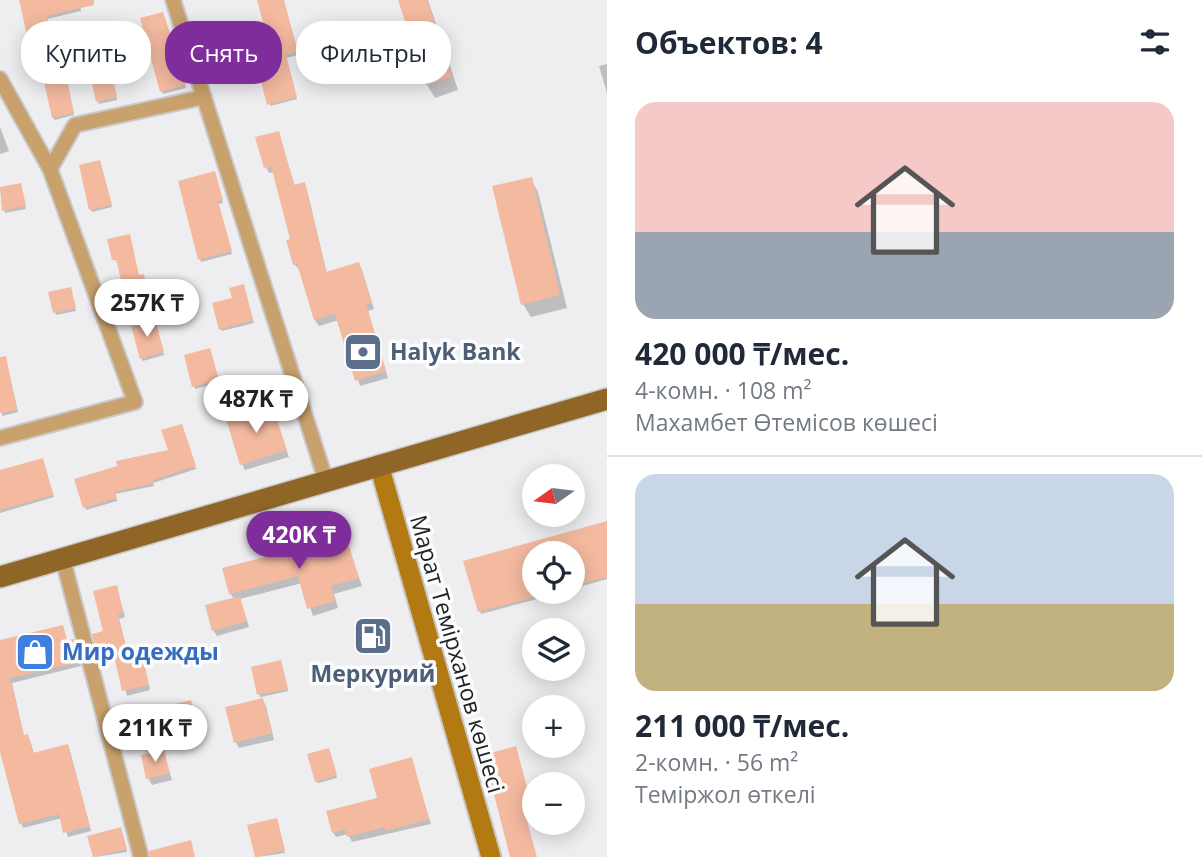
<!DOCTYPE html>
<html lang="ru">
<meta charset="utf-8">
<style>
body{margin:0;font-family:"Open Sans",sans-serif;background:#f6f6f7;color:#1f2937;height:100vh;display:flex;flex-direction:column;font-size:26px;white-space:nowrap}
*{box-sizing:border-box;margin:0}
p{font-size:23px;color:#747a83}
.icon{flex:none;width:38px;height:38px;fill:none;stroke:currentColor;stroke-width:2;stroke-linecap:round;stroke-linejoin:round}
.map{position:relative;flex:1;overflow:hidden}
.panel{display:flex;flex-direction:column;background:#fff;width:595px}
.panel>*{flex:none}
.hud{position:absolute;left:21px;top:21px;width:480px;height:63px;display:flex;gap:14px}
.needle{width:46px;rotate:256deg}
.controls{position:absolute;left:522px;top:464px;display:grid;gap:14px}
.controls a{display:grid;place-items:center;width:63px;height:63px;border-radius:50%;background:#fff;box-shadow:0 4px 18px #0003;font-size:35px}
.price{position:absolute;translate:-50% -60px;padding:0 16px;border-radius:24px;background:#fff;color:#222;font-size:23px;line-height:46px;filter:drop-shadow(0 2px 4px #0008)}
.price::after{content:'';position:absolute;left:50%;top:42px;width:21px;height:16px;margin-left:-10px;background:inherit;clip-path:polygon(0 0,100% 0,50% 100%)}
.price.selected{background:#802d9c;color:#fff}
ul{padding:0;list-style:none}
li{display:grid;align-content:center;gap:14px;height:371px;padding:0 28px}
li+li{border-top:2px solid #e0e1e3}
li span{display:grid;place-items:center;height:217px;border-radius:21px;color:#555}
li>.icon{margin-inline-start:auto}
span .icon{width:126px;height:126px;fill:#fffc;stroke-width:1}
li b{font-size:30px}
h2{display:flex;justify-content:space-between;align-items:center;height:84px;padding:0 28px;font-size:30px}
.tag{padding:0 24px;border-radius:28px;background:#fff;box-shadow:0 4px 18px #0003;font-size:24px;line-height:63px}
.tag.selected{background:#802d9c;color:#fff}
main{display:flex;flex:1;min-height:0}
.map>svg:first-child{display:block}
</style>
<main>
<div class="map">
<svg width="607" height="857" viewBox="0 0 607 857">
<rect width="100%" height="100%" fill="#eeeef0"/>
<g fill="#0003">
<path d="M21,0H79L81,11L47,19L53,45L60,46L74,115L55,120L53,118L35,35L29,34Z"/>
<path d="M259,0H283L298,55L286,58L297,99L270,106L279,75Z"/>
<path d="M400,0H428L458,90L435,98L427,85Z"/>
<path d="M164,16L186,88L163,94L162,91Z"/>
<path d="M108,58L117,100L99,104L98,101Z"/>
<path d="M607,64V93L599,66Z"/>
<path d="M0,127L9,151L0,154Z"/>
<path d="M278,133L295,186L304,184L307,190L327,274L359,264L362,270L374,309L368,311L388,378L360,386L339,320L319,326L315,320L300,270L294,264L292,240L274,172L269,173L266,167Z"/>
<path d="M101,165L112,207L92,212L90,209Z"/>
<path d="M216,176L223,203L218,204L232,254L201,262L180,182Z"/>
<path d="M531,179L538,192L567,308L531,317L523,304Z"/>
<path d="M20,185L26,209L5,213L0,189Z"/>
<path d="M109,240L139,277L145,279L149,298L129,302L119,261L113,260Z"/>
<path d="M244,289L254,323L222,331L221,329Z"/>
<path d="M71,292L76,311L56,315L50,293Z"/>
<path d="M156,324L164,355L143,361L141,358Z"/>
<path d="M211,352L219,383L195,389L186,356Z"/>
<path d="M0,359L6,360L18,412L2,416Z"/>
<path d="M271,407L289,457L245,470L242,464Z"/>
<path d="M183,428L196,469L153,483L154,486L115,494L117,501L86,510L76,480L170,452Z"/>
<path d="M44,463L54,497L0,513V472Z"/>
<path d="M607,523V579L572,589V553H534V592H563L481,614L466,562Z"/>
<path d="M345,538L362,586L334,594L338,608L313,616L302,583L240,599L249,627L217,636L213,630L234,599L230,593Z"/>
<path d="M118,592L125,617L119,619L131,665L145,667L150,690L127,696L117,661L104,664L101,659Z"/>
<path d="M0,641L67,642L76,645L81,666L12,683L24,736L30,740L34,754L67,746L70,751L91,831L68,837L62,818L23,828L21,823L0,743Z"/>
<path d="M282,665L288,691L261,697L266,706L274,740L239,748L236,742L262,700L259,694Z"/>
<path d="M192,705L197,727L164,736L163,733Z"/>
<path d="M517,751L534,816L527,821L536,857H512Z"/>
<path d="M163,752L172,780L152,785L148,778Z"/>
<path d="M330,752L337,778L318,783L316,781Z"/>
<path d="M411,759L431,824L352,842L348,834L336,837L333,832L379,799Z"/>
<path d="M278,822L285,853L257,857L249,826Z"/>
<path d="M122,832L127,852L95,857L90,837Z"/>
</g>
<g fill="#f3baa0">
<path d="M19,0H94V5L47,16L53,43L59,42L74,113L52,118L33,33L27,35Z"/>
<path d="M257,0H284L298,52L286,55L297,97L267,105L260,78L277,73Z"/>
<path d="M398,0H427L452,77L426,85Z"/>
<path d="M163,12L186,85L160,92L140,18Z"/>
<path d="M107,53L117,97L96,102L86,58Z"/>
<path d="M279,131L294,185L305,182L326,272L359,262L372,303L366,304L386,371L355,381L335,314L314,320L297,264L293,265L286,240L290,239L271,166L264,168L255,137Z"/>
<path d="M100,160L112,205L89,210L79,165Z"/>
<path d="M215,171L223,200L218,201L232,251L198,260L178,181Z"/>
<path d="M532,177L560,295L521,305L492,186Z"/>
<path d="M21,183L26,206L2,211L0,187Z"/>
<path d="M130,234L139,275L144,274L149,295L126,301L116,259L112,260L107,239Z"/>
<path d="M244,284L253,320L219,330L212,303L232,298L229,288Z"/>
<path d="M71,287L76,308L53,313L48,292Z"/>
<path d="M155,319L164,352L140,359L131,326Z"/>
<path d="M210,348L219,380L192,387L184,355Z"/>
<path d="M6,356L17,410L0,413V357Z"/>
<path d="M272,405L287,450L240,465L226,419Z"/>
<path d="M182,424L196,466L153,480L154,483L115,492L117,498L83,508L74,479L117,466L116,461L168,450L161,430Z"/>
<path d="M43,458L53,495L0,510V470Z"/>
<path d="M607,521V577L572,586V553H534V597L478,612L463,561Z"/>
<path d="M346,536L359,578L331,586L335,601L307,609L298,576L229,594L222,568Z"/>
<path d="M117,585L123,612L118,614L130,663L143,660L149,685L122,691L114,656L99,660L92,634L103,631L93,591Z"/>
<path d="M240,596L247,621L212,631L205,605Z"/>
<path d="M63,625L67,640L74,639L80,662L10,678L24,735L28,734L33,753L68,744L90,826L63,833L59,814L19,824L0,752V640Z"/>
<path d="M281,660L288,689L257,695L251,667Z"/>
<path d="M263,698L272,733L234,743L225,707Z"/>
<path d="M191,700L197,725L161,734L155,709Z"/>
<path d="M516,746L534,814L526,818L537,857H510L484,755Z"/>
<path d="M329,748L337,775L315,782L307,754Z"/>
<path d="M164,750L170,773L146,779L141,755Z"/>
<path d="M412,757L429,819L386,831L385,827L347,837L345,829L332,833L326,811L377,798L369,769Z"/>
<path d="M277,818L285,850L255,857L247,825Z"/>
<path d="M121,827L127,849L93,857L87,836Z"/>
<path d="M191,840L195,857H150L149,851Z"/>
</g>
<g fill="none" stroke-linecap="round" stroke-linejoin="round">
<g stroke="#c9c9cb" stroke-width="18">
<g id="street">
<path d="M173,0L326,481"/>
<path d="M0,79L50,169L135,402L0,438"/>
<path d="M50,169L75,125L204,97"/>
<path d="M63,560L141,857"/>
</g>
</g>
<g stroke="#c9c9cb" stroke-width="23">
<path id="secondary" d="M379,465L491,857"/>
</g>
<g stroke="#c9c9cb" stroke-width="24">
<path id="primary" d="M0,577L607,399"/>
</g>
<use href="#street" stroke="#c8a16c" stroke-width="14"/>
<use href="#secondary" stroke="#b37a12" stroke-width="19"/>
<use href="#primary" stroke="#8f6626" stroke-width="21"/>
</g>
<defs>
<g id="bank-square" transform="scale(2.0125)"><rect x="-9" y="-9" width="18" height="18" rx="4" fill="#5c6f8a" stroke="#fbfcfe"/><path d="M-6-4H6V4H-6ZM0-2.3a2.3 2.3 0 1 0 0 4.6a2.3 2.3 0 1 0 0-4.6Z" fill="#fff"/></g>
<g id="fuel-square" transform="scale(2.0125)"><rect x="-9" y="-9" width="18" height="18" rx="4" fill="#5c6f8a" stroke="#fbfcfe"/><path d="M-5.5-6h7V0h2V4h1.3V-2.5L3-4.5l.8-.8L6-3V5H2.5V1h-1V6h-7ZM-4.2-4.7v3.2H.2V-4.7Z" fill="#fff"/></g>
<g id="shop-square" transform="scale(2.0125)"><rect x="-9" y="-9" width="18" height="18" rx="4" fill="#3f7fe0" stroke="#fbfcfe"/><path d="M-5-2.5h2.3a2.7 3.5 0 0 1 5.4 0H5L5.5 6h-11ZM-1.5-2.5h3a1.5 2.3 0 0 0-3 0Z" fill="#fff"/></g>
</defs>
<g fill-rule="evenodd">
<use href="#bank-square" x="363" y="352"/>
<use href="#fuel-square" x="373" y="636"/>
<use href="#shop-square" x="35" y="652"/>
</g>
<g text-anchor="middle" stroke-width="7" stroke-linejoin="round" paint-order="stroke">
<g font-size="23" font-weight="bold" fill="#4e5e75" stroke="#fbfcfe" text-anchor="start">
<text x="390" y="360">Halyk Bank</text>
<text x="373" y="682" text-anchor="middle">Меркурий</text>
</g>
<g font-size="23" font-weight="bold" fill="#366cbe" stroke="#fbfcfe" text-anchor="start">
<text x="62" y="660">Мир одежды</text>
</g>
<g font-size="23" fill="#212222" stroke="#fbfcfe">
<text transform="translate(457 654) rotate(74)" y="8">Марат Темірханов көшесі</text>
</g>
</g>
</svg>
<div class="controls">
<a><svg class="needle" viewBox="-14 -14 28 28"><path d="M0-13l5 13h-10z" fill="#e53935"/><path d="M0 13l5-13h-10z" fill="#747a83"/></svg></a>
<a><svg class="icon" aria-label="locate" viewBox="0 0 24 24"><circle cx="12" cy="12" r="6"/><path d="M12 2v4M12 18v4M2 12h4M18 12h4"/></svg></a>
<a><svg class="icon" aria-label="layers" viewBox="0 0 24 24"><path d="M12 4l9 5-9 5-9-5zM3 14l9 5 9-5"/></svg></a>
<a>+</a>
<a>−</a>
</div>
<b class="price" style="left:147px;top:339px">257K ₸</b>
<b class="price" style="left:256px;top:435px">487K ₸</b>
<b class="price selected" style="left:299px;top:571px">420K ₸</b>
<b class="price" style="left:155px;top:764px">211K ₸</b>
<div class="hud">
<a class="tag">Купить</a>
<a class="tag selected">Снять</a>
<a class="tag">Фильтры</a>
</div>
</div>
<section class="panel">
<h2>Объектов: 4<svg class="icon" aria-label="filters" viewBox="0 0 24 24"><path d="M4 7h16M4 17h16"/><circle cx="9" cy="7" r="2"/><circle cx="15" cy="17" r="2"/></svg></h2>
<ul>
<li><span style="background:linear-gradient(#f6c9c9 60%,#9aa5b1 0)"><svg class="icon" aria-label="home" viewBox="0 0 24 24"><path d="M3 11l9-7 9 7M6 9v11h12V9"/></svg></span><div><b>420 000 ₸/мес.</b><p>4-комн. · 108 m²</p><p>Махамбет Өтемісов көшесі</p></div></li>
<li><span style="background:linear-gradient(#c9d6e8 60%,#c2b280 0)"><svg class="icon" aria-label="home" viewBox="0 0 24 24"><path d="M3 11l9-7 9 7M6 9v11h12V9"/></svg></span><div><b>211 000 ₸/мес.</b><p>2-комн. · 56 m²</p><p>Теміржол өткелі</p></div></li>
</ul>
</section>
</main>
